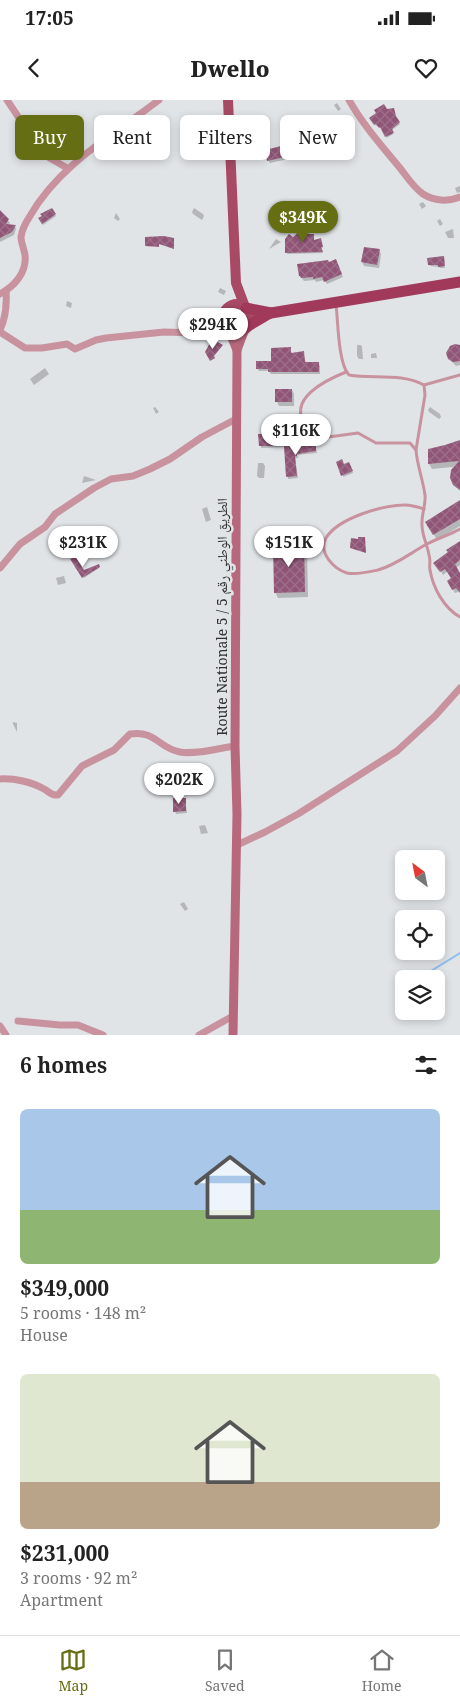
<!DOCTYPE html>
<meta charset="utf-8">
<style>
body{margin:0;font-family:"Noto Serif","Noto Naskh Arabic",serif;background:#f2f2f2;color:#222;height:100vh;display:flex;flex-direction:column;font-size:19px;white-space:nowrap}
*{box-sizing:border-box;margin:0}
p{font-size:16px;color:#767676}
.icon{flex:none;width:28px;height:28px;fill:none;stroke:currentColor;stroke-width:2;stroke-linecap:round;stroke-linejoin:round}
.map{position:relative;height:935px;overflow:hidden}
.panel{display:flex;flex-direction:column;background:#fff;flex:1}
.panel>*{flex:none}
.hud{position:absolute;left:15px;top:15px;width:430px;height:45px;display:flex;gap:10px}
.needle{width:32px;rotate:328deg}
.buttons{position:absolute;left:395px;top:750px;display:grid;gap:10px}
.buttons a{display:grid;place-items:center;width:50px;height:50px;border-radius:8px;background:#fff;box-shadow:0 2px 8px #0003;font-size:25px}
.price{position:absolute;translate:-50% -42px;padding:0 11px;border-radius:18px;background:#fff;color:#222;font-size:16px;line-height:32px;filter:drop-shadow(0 1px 2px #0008)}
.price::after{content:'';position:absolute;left:50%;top:30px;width:15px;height:11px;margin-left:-8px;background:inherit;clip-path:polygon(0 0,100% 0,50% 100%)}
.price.on{background:#666e14;color:#fff}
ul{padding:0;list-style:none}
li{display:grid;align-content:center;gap:10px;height:265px;padding:0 20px}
li span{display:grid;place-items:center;height:155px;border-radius:8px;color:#555}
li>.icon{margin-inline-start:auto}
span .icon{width:90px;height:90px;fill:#fffc;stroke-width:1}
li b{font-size:21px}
h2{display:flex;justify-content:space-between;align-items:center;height:60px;padding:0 20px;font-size:21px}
.chip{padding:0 18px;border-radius:8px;background:#fff;box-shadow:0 2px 8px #0003;font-size:18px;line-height:45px}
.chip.on{background:#666e14;color:#fff}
.status{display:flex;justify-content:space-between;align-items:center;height:35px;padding:0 25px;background:#fff;direction:ltr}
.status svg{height:14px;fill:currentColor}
header{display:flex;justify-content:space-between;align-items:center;height:65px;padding:0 20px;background:#fff;font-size:22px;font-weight:800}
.tabs{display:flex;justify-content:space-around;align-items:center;height:70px;border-top:1px solid #e0e0e0;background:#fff;font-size:14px;color:#767676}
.tabs a{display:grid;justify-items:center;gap:2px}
.tabs .on{color:#666e14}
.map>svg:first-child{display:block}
</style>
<div class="status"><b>17:05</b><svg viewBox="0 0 49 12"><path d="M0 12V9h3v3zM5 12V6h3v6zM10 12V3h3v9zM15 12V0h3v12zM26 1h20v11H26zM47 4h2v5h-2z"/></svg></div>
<header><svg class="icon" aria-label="back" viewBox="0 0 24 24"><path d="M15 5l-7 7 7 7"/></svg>Dwello<svg class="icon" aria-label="heart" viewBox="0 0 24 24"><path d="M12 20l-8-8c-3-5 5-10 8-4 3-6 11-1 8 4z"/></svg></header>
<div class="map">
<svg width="460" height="935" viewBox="0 0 460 935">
<defs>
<pattern id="building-cross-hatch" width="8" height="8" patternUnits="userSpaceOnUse" patternTransform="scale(1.25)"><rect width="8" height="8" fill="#915578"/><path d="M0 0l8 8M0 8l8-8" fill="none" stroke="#9d708a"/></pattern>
</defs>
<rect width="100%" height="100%" fill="#e1e4e7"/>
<g fill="#0003">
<path d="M337,3L341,9L338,11L334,5Z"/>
<path d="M378,14L395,18L400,24L392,30L393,34L387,38L381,27L380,28L378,25L376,26L371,19Z"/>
<path d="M257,17L256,25H252L251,18Z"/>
<path d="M315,28L320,36L311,41L306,33Z"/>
<path d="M293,39L294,43L303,41L306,49L297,50L298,57L270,63L268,60L291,45Z"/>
<path d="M207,42L208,50L204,51L203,43Z"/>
<path d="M460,86V92L457,93L455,88Z"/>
<path d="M423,102L426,106L422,109L419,104Z"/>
<path d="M194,108L203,114L204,116L202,120L193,114L192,112Z"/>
<path d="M52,109L56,116L43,125L39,119Z"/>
<path d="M0,111L10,123L8,126H15L16,129L14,135L0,142Z"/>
<path d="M116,113L120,119L118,121L114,118Z"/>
<path d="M440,119L443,124L440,126L437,121Z"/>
<path d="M306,128L304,135L314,142L321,141L323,148L320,149L323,153L287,154L286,139L293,138Z"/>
<path d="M453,129L454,138H448L445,132Z"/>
<path d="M276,139L281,142L269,149Z"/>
<path d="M379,150L381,154L379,168L364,166L362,162Z"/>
<path d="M443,157L445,168H440L439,167L430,166L429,164Z"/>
<path d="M337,164L343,177L327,184L324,180L316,182L315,180L304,181L300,176Z"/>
<path d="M220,188L226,191L224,195L218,192Z"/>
<path d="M67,201L72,203L71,208L66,206Z"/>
<path d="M357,245H361L362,247L363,259H359L357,256Z"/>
<path d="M460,247V265L456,266L449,259Z"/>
<path d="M290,249L292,254L303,253L306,263H318L320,266V274H271L269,271H259L257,268L272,262Z"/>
<path d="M376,253L377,258H371V254Z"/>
<path d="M45,268L49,274L34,285L30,279Z"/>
<path d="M276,290H292L294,294V306H279L277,302Z"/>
<path d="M155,307L159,312L156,314L153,308Z"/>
<path d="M430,307L440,314L441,317L439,319L429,312L428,310Z"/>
<path d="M286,320L287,322L283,347L261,348L260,335H273Z"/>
<path d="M460,341V391L455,386L457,364L453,367L432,369L429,364Z"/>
<path d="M315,343L317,353L297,355L298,358H295L298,378L288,379L286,347Z"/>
<path d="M258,363H263L265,366L264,378H259L257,376Z"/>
<path d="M349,363L353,373L343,377L344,365Z"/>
<path d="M84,376L96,380L82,383Z"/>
<path d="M460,402V426L437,440L427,422Z"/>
<path d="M207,407L211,420L206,422L202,409Z"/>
<path d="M64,437L70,453L60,439Z"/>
<path d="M460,443V465L456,468L460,475V491L455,493L448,482L453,479L448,471L443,475L435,462Z"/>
<path d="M304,445L307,450L308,497L278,498L275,492Z"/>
<path d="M72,459L83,471L98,466L99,468L84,478Z"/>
<path d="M64,476L66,483L58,485L56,478Z"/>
<path d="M13,622L17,623V632L13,624Z"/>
<path d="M185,699L187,713L176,714L175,711Z"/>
<path d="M205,725L208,733L201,734L199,726Z"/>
<path d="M184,802L188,809L185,811L180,804Z"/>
</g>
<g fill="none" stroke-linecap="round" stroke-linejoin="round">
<path stroke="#91bcf3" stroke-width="2" d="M418,879L460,853"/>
</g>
<g fill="url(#building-cross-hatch)">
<path d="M384,4L387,9L394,8L396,16L400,22L392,29L394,33L385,37L380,27L379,28L376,24L374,25L369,18L376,13L374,10Z"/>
<path d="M292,34L294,42L304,40L305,46L296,47L298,54L267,61L265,50L289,44L287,36Z"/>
<path d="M52,108L56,114L42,124L38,118L42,116L40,114Z"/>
<path d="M0,110L9,119L6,124L16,125L12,132L0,138Z"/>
<path d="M306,126L304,134H314V140L321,138L323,147H321L323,152L285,153V139L289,134L293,137Z"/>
<path d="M164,136L174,138V149L159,144V147L145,146V137Z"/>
<path d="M364,147L380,149L377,165L361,162Z"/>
<path d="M444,156L445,166L438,167V165H428L427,158Z"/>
<path d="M336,159L342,174L324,182L322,177L313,179V177L301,178L300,176H299L297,164L328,160L329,162Z"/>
<path d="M216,241L223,245L214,256L215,258L210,261L205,252L210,243L213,245Z"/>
<path d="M455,244L460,245V261L453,262L448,259L446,253L450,246Z"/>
<path d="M291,247V253L304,251L305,262H319V272H268V269H256V261H271V248Z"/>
<rect x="275" y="289" width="17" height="13"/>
<path d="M273,318L286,319L283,346H259L258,334H272Z"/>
<path d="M460,340V390L453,385L450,378L451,370L459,361L428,364V349L445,345Z"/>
<path d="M316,342V351L297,354V356H295L297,376L286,377L284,346Z"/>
<path d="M342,359L344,364L349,362L353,371L341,376L336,362Z"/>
<path d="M460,400V419L433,435L425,422Z"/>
<path d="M358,437H365L366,453L350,448L351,438L358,439Z"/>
<path d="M460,441V460L455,464L460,473V493L456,488L452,490L447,481L451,478L445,469L440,472L433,463L448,452L446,450Z"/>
<path d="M304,443L305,492L274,493L273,444Z"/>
<path d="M75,456L84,470L99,464L100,467L82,478L70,459Z"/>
<path d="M173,698H186V711L173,712Z"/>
</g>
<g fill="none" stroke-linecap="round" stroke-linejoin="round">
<g stroke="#c9929f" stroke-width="3">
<path d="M336,204C338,220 338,264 349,275C373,279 402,273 424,285L460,275"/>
<path d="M346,272C326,280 286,299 306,326C311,331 314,336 321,338L358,333L376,343H410L416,350"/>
<path d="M424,285L425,295L416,350C417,365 423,380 425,395C426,404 422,413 422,422C421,434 427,443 429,455C431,460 429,465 430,470C433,488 444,508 460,517"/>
<path d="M424,409C418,407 412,405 405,405C383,405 338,418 326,438C318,453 334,469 347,473C356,475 369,472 378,470C396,465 409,454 425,445C436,439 449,435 460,429"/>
</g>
<g stroke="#c9929f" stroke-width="7">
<path d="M7,0L43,54L67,68"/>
<path d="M349,0C363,25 382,46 400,68C407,77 414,88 423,94C434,101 448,102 460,97"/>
<path d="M0,194C15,186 27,172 25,155C24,149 21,142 21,137C22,129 26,122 30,116C59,65 113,35 159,0"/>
<path d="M0,230C6,217 7,205 6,191"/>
<path d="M0,232L25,248H42L67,244L75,249L96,240L106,238L164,232L197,233L207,231L224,223"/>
<path d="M0,468L20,444L45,427L55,414L94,388L111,379L133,376L150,369L170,359L202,337L236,319"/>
<path d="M0,679C14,678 32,682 44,689C50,692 51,696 58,695L82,666L114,650L130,634C156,630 158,648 180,652C195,655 219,648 235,646"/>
<path d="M237,745L265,732L298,714L397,651L435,616L460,588"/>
<path d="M18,921L60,925H78L103,935"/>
<path d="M0,926L6,935"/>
<path d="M199,935L233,916"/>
</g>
<g stroke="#b7687d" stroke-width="9">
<path d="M228,228L237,250"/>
<path d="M233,935L237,714L235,646L237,250L245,229"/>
</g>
<g stroke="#a84965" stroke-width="10">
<path d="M228,0L236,183L245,207"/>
<circle cx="237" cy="218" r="14"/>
</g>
<g stroke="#a1395b" stroke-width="11">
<path d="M246,208L271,213L460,182"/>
<path d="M248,226L270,213"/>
</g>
</g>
<g text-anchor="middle" stroke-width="5" stroke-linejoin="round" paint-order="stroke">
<g font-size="14" fill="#2f3031" stroke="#e1e4e7">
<text transform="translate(222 517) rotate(-90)" y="5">Route Nationale 5 / الطريق الوطني رقم 5</text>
</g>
</g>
</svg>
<div class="buttons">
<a><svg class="needle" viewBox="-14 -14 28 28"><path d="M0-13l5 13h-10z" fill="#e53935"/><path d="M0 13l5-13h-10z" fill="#767676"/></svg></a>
<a><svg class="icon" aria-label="locate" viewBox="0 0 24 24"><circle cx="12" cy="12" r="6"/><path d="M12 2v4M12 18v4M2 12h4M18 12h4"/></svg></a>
<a><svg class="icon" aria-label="layers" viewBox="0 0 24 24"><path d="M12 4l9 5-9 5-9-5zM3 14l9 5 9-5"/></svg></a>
</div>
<b class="price on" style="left:303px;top:143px">$349K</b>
<b class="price" style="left:213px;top:250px">$294K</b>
<b class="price" style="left:296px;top:356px">$116K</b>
<b class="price" style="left:83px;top:468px">$231K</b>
<b class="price" style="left:289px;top:468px">$151K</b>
<b class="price" style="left:179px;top:705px">$202K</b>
<div class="hud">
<a class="chip on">Buy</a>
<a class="chip">Rent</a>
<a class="chip">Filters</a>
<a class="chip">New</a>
</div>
</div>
<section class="panel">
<h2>6 homes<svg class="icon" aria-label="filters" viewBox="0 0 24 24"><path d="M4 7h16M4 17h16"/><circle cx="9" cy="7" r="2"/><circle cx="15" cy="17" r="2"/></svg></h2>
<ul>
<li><span style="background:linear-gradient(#a9c7e8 65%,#8fb573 0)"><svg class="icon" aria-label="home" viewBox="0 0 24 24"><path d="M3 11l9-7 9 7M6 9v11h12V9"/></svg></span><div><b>$349,000</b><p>5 rooms · 148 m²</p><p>House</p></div></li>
<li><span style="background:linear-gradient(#dfe7d0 70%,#b9a48a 0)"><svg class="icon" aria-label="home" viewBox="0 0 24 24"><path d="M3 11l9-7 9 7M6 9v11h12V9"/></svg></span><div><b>$231,000</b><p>3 rooms · 92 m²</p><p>Apartment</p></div></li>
</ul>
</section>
<nav class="tabs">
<a class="on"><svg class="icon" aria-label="map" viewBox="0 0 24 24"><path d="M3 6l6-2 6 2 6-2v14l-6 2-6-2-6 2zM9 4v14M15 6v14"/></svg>Map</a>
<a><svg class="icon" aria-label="saved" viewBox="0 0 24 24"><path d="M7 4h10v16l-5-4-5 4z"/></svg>Saved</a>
<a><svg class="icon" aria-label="home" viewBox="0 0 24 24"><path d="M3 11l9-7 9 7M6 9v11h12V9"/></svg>Home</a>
</nav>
